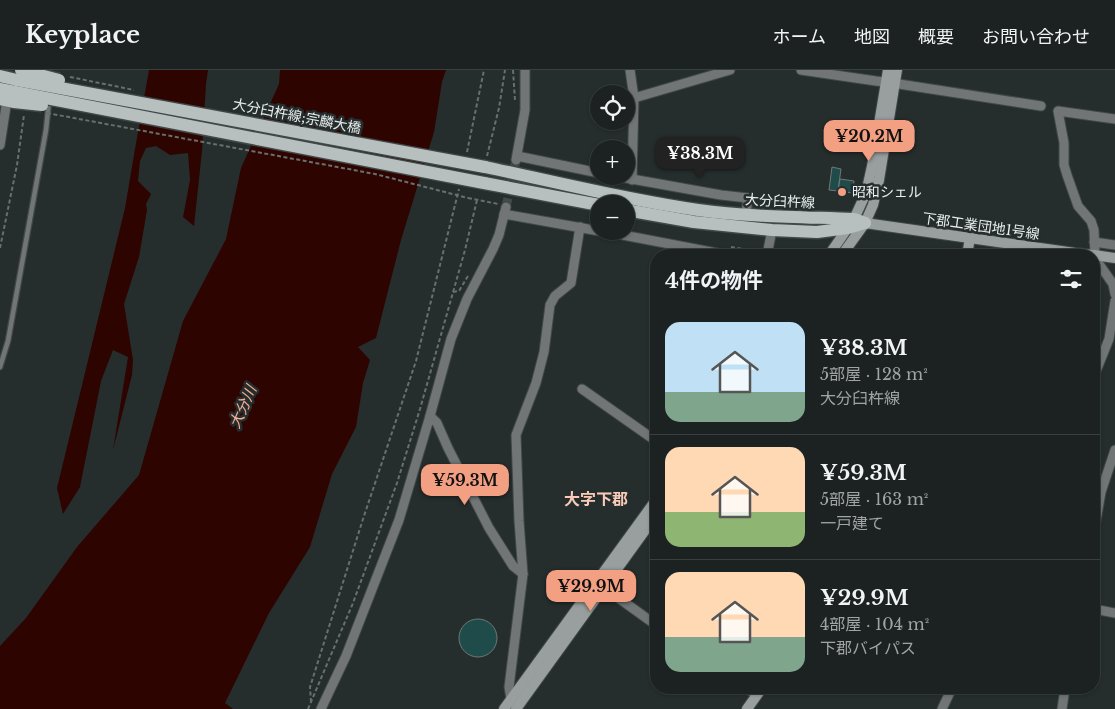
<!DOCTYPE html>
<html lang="ja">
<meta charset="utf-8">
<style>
body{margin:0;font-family:"Libre Baskerville","Noto Sans JP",serif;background:#252a2a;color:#f1f3f6;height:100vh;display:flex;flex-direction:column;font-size:19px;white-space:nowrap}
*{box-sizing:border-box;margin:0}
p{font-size:16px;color:#a0a4a5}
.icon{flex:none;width:28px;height:28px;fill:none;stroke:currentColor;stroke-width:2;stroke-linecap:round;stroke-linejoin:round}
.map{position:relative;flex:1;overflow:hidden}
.side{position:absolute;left:650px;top:179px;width:450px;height:445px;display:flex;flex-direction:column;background:#1c2222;border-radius:20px;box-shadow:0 1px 4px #0004,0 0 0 1px #3a3f40}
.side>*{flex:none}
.fabs{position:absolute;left:590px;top:15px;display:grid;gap:10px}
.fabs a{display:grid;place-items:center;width:45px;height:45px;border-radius:50%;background:#1c2222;box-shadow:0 1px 4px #0004,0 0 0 1px #3a3f40;font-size:25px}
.price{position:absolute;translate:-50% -42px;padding:0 11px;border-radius:10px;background:#f39f82;color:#111;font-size:16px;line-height:32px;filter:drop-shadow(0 1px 2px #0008)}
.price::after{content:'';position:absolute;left:50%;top:30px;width:15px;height:11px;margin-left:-8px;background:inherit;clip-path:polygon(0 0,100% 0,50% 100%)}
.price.active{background:#222;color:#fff}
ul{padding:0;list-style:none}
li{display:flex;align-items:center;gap:15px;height:125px;padding:0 15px}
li+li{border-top:1px solid #3a3f40}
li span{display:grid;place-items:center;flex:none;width:140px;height:100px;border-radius:15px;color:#555}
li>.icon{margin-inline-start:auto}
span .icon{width:60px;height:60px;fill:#fffc;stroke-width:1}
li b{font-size:21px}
h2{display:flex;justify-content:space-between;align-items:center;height:60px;padding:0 15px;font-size:21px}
header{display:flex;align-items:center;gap:30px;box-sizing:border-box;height:70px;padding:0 25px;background:#1c2222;border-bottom:1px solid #3a3f40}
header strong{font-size:24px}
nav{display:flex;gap:28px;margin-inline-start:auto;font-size:18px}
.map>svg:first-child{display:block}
</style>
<header>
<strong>Keyplace</strong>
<nav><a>ホーム</a><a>地図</a><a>概要</a><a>お問い合わせ</a></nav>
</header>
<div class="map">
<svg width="1115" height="639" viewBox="0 0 1115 639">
<rect width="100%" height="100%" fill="#262d2d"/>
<g fill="#2e0400">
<path d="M149,0H208L206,14L202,81L194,156L183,147L190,110L188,83L170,85L156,76L146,78L140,91L138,111L151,124L146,134L147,140L139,187L124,234L133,290L132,305L113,380L128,287L113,280L101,311L80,417L63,444L57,418L125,138L135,79Z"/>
<path d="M280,0H446L442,12L434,62L401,170L376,268L358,277L370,290L363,313L356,357L332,404L310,477L269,543L225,633L233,639H0V576L26,548L77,477L139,405L183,251L226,169L241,98L279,14Z"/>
</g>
<g fill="#1f4c4b" stroke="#6f7877">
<path d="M832,97L841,99L838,121L829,120Z"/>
<path d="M840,109L854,111L853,123L838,121Z"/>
<circle cx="478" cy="568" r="19"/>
</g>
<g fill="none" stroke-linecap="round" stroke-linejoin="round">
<path stroke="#434a4a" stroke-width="9" stroke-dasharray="9 4.5" stroke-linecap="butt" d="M506,137L516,90"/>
<g stroke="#414848" stroke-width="7">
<path id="lane" d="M0,297L8,271L46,60L49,31"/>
</g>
<g stroke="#414848" stroke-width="11">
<g id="street">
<path d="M630,0L634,28L632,110"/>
<path d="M801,0L876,11L886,12L1041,36"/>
<path d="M634,28L730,0"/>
<path d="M1115,49L1058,41L1064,73V95L1067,105L1078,136L1091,151L1094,160L1095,185L1099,194L1113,214L1115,224"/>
<path d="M0,75L7,30"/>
<path d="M517,86L599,103"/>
<path d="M516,90L525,40V0"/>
<path d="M615,106L721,125L748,128L746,144"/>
<path d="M504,144L599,161"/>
<path d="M602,161L727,185"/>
<path d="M1094,172L1115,175"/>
<path d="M767,185L772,160"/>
<path d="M1094,306L1109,269L1115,231"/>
<path d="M582,319L656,371"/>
<path d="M430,346L437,353L448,378L489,458L513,496L523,504"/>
<path d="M1094,462L1101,422L1115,380"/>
<path d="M599,514L656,555"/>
<path d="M1094,539L1115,543"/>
<path d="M746,618L757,625"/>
<path d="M511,629L509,617L523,504L519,451L516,365L536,313L544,282L550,235L555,226L571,213L580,157"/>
<path d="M321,639L346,586L399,450L430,346L451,269L467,229L493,179L499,165L506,137"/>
<path d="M942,639L952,618"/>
<path d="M1062,639L1065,618"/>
</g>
</g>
<g stroke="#414848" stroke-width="12">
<g id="secondary">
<path d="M865,153L1075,183L1093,185"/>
<path d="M829,185L854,149L866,123L872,96L888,0"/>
<path d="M842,185L865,153L873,135L879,110L897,0"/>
<path d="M967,185L970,168"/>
<path d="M1094,185L1115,188"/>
<path d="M504,639L656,430"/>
<path d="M516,639L656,445"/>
<path d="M747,639L762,618"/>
</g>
</g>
<g stroke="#414848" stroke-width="15">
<g id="primary">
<path d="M0,6L17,10"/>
<path d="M0,19L15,22"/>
<path d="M0,29L14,32"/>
<path d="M485,97C556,112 627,130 698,140C750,147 802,147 854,149L865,153"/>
<path d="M484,113L599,135"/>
<path d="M626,140L694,152L772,160L817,162L848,158L865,153"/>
</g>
</g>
<g stroke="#686f6f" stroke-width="2" stroke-dasharray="4 2.5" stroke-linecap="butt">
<path d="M513,0L515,30"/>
<path d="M467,82L484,0"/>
<path d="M487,86L499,38L505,0"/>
<path d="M468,128L498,134"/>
<path d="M731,177L749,180V185"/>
<path d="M0,178L17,95L24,45"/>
<path d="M453,222L459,221L468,206"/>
<path d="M311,632L310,617L363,449L416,291L459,119"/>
<path d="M308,639L353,533L397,413L420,339L465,180L477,130"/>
</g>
<use href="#lane" stroke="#717575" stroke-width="4.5"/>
<use href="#street" stroke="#717575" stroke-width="9"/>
<use href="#secondary" stroke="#999f9e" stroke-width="10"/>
<use href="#primary" stroke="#b7bfbf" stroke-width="12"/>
<g stroke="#414848" stroke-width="15" stroke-linecap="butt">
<g id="primary-bridge">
<path d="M21,0L59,10"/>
<path d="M17,10L485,97"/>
<path d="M15,22L484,113"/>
<path d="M14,32L42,35"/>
</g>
</g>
<g stroke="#686f6f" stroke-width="2" stroke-dasharray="4 2.5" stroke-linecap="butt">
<path d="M70,7L134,20"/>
<path d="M47,43L375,104L468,128"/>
</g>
<use href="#primary-bridge" stroke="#b7bfbf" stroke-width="12"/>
</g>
<circle fill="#f39f82" stroke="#262d2d" stroke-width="2" cx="842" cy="122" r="5"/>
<g text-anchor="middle" stroke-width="5" stroke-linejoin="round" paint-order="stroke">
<g font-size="14" fill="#e8eded" stroke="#262d2d">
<text transform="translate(297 46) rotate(11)" y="5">大分臼杵線;宗麟大橋</text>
<text transform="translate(780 131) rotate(3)" y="5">大分臼杵線</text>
<text transform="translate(981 156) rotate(8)" y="5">下郡工業団地1号線</text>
</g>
<g font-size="14" fill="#e8eded" stroke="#262d2d" text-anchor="start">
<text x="852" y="127">昭和シェル</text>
</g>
<g font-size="15" font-style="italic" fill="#f5ae94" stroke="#262d2d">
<text transform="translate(243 337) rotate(-66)" y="5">大分川</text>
</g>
<g font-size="16" font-weight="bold" fill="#facab9" stroke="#262d2d">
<text x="596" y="435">大字下郡</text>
</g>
</g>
</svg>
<div class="fabs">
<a><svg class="icon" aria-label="locate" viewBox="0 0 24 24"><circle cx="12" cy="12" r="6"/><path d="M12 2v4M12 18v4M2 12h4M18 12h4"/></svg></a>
<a>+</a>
<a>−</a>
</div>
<b class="price" style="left:869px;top:92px">¥20.2M</b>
<b class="price active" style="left:700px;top:109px">¥38.3M</b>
<b class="price" style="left:465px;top:436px">¥59.3M</b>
<b class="price" style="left:591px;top:542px">¥29.9M</b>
<section class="side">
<h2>4件の物件<svg class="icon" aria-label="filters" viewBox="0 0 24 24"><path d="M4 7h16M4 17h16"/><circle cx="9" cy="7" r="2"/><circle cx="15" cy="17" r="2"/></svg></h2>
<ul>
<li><span style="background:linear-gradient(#bfe0f5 70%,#7fa58c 0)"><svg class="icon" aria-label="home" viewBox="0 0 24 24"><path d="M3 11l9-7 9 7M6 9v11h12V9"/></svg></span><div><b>¥38.3M</b><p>5部屋 · 128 m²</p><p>大分臼杵線</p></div></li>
<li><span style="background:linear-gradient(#ffd9b3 65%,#8fb573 0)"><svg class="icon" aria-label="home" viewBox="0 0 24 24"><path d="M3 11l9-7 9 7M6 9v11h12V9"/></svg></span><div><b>¥59.3M</b><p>5部屋 · 163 m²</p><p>一戸建て</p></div></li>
<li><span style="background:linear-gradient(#ffd9b3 65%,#7fa58c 0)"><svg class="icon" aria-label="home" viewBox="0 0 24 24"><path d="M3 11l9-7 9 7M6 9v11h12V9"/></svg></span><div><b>¥29.9M</b><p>4部屋 · 104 m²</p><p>下郡バイパス</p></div></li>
</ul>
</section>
</div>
